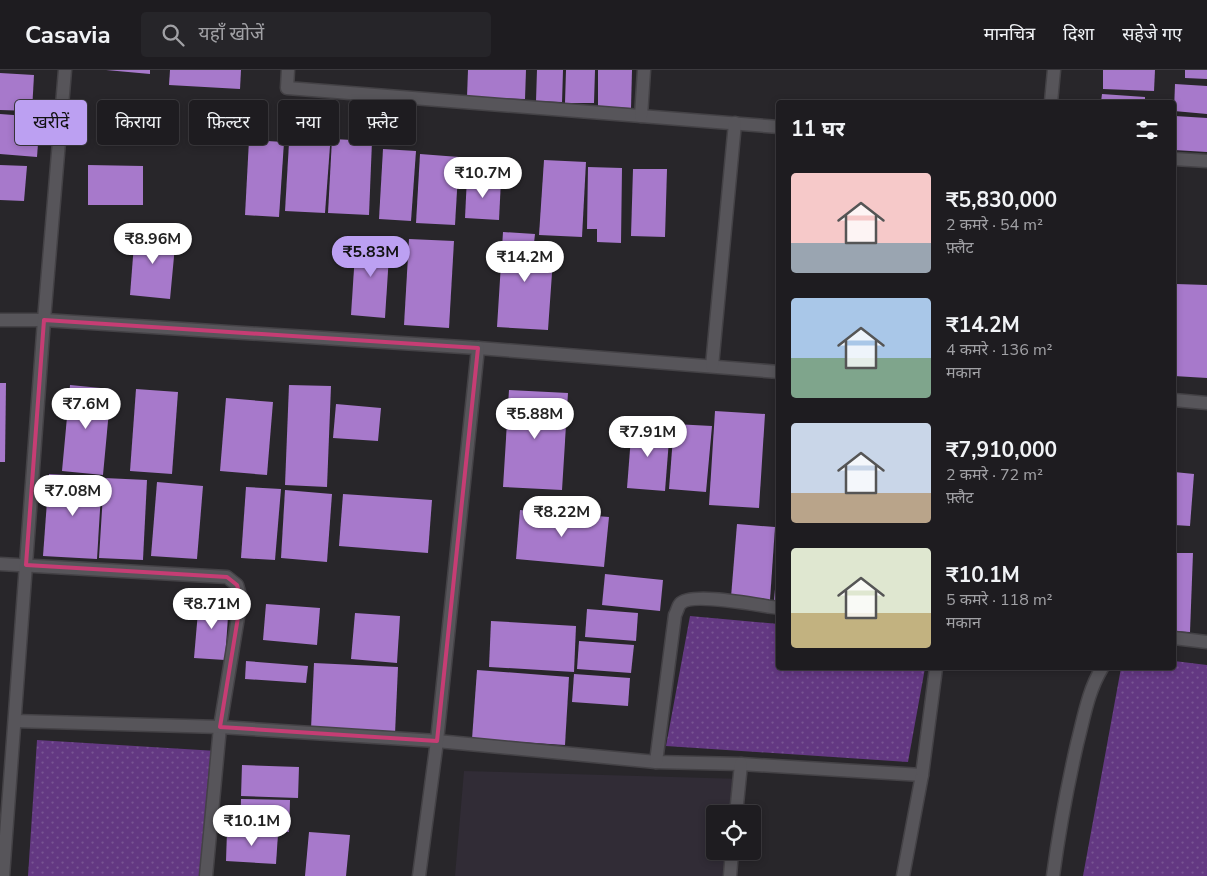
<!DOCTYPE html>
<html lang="hi">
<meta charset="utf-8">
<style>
body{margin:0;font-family:"Nunito Sans","Noto Sans Devanagari",sans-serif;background:#262529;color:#f1f3f6;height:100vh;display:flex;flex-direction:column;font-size:19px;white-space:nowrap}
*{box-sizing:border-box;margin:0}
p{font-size:16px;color:#a1a1a5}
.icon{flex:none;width:28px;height:28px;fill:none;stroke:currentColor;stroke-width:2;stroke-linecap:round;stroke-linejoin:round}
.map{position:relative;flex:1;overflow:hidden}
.side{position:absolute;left:776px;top:30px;width:400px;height:570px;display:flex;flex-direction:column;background:#1e1c20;border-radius:5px;box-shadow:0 2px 8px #0003,0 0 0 1px #3c3a3e}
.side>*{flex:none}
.top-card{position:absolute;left:15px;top:30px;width:475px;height:45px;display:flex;gap:10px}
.fabs{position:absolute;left:706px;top:735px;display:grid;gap:10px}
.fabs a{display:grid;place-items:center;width:55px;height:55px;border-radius:5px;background:#1e1c20;box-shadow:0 2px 8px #0003,0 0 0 1px #3c3a3e;font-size:25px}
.price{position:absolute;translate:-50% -42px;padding:0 11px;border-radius:18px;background:#fff;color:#222;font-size:16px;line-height:32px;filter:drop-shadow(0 1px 2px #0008)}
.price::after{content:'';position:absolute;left:50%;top:30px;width:15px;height:11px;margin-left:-8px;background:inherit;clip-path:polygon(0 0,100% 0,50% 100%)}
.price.current{background:#bca0f2;color:#111}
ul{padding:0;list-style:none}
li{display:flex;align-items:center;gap:15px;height:125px;padding:0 15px}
li span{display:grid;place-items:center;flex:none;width:140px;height:100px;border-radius:5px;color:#555}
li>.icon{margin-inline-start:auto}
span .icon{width:60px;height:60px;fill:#fffc;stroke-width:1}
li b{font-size:21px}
h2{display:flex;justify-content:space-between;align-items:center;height:60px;padding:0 15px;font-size:21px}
.chip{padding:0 18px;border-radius:5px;background:#1e1c20;box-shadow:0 2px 8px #0003,0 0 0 1px #3c3a3e;font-size:18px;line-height:45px}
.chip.current{background:#bca0f2;color:#111}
header{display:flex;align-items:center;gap:30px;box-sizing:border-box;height:70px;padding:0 25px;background:#1e1c20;border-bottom:1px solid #3c3a3e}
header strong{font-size:24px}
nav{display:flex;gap:28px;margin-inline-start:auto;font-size:18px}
.search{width:350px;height:45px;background:#262529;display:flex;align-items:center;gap:12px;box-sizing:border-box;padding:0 18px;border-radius:5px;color:#a1a1a5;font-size:19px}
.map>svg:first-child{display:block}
</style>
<header>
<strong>Casavia</strong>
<div class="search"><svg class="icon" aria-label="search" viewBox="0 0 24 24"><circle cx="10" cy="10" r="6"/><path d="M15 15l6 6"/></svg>यहाँ खोजें</div>
<nav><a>मानचित्र</a><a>दिशा</a><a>सहेजे गए</a></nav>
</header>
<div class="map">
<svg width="1207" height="806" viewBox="0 0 1207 806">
<defs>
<pattern id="grass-dots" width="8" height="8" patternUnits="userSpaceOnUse" patternTransform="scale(1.25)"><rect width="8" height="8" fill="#633882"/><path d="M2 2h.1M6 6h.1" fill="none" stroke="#785493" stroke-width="1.8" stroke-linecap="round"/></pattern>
</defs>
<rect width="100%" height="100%" fill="#28262a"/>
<path fill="#312c36" d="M464,701L743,709L739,744H715V781H734L731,806H455Z"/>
<g fill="url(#grass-dots)">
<path d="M690,546L779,554V598H925L908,692L666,676Z"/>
<path d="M1174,591L1207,595V806H1083L1121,598H1174Z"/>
<path d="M37,670L217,681L206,806H28Z"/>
</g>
<g fill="#a779cb">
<path d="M106,0H150V4Z"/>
<path d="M170,0H241L240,19L169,15Z"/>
<path d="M468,0H526L525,29L467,27Z"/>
<path d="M537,0H563L562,32L536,31Z"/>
<path d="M566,0H595L594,33H565Z"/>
<path d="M598,0H632L631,38L598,37Z"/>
<path d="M1103,0H1155L1154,21L1103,19Z"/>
<path d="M1185,0H1207V9L1185,8Z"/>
<path d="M0,3L34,5L32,41L0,40Z"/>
<path d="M1175,14L1207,16V44L1174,41Z"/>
<path d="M1102,24L1145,27V32H1101Z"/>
<path d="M0,44L40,47L37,87L0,84Z"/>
<path d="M1175,46L1207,48V82L1174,80Z"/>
<path d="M332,69L372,71L369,145L328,143Z"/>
<path d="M249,70L284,72L279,147L245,145Z"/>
<path d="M289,73L330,76L325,143L285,141Z"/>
<path d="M383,79L416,81L411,151L379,149Z"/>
<path d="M420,84L459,87L455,155L416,153Z"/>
<path d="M544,90L586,92L582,167L539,165Z"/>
<path d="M0,95L27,96L24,131L0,130Z"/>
<path d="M88,95L143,96V135H88Z"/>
<path d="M588,97L622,98L621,173L597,172V159H587Z"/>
<path d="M633,99H667L665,167L631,166Z"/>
<path d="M467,107L501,110L499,150L465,148Z"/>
<path d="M135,161L176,165L170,229L130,225Z"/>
<path d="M503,162L535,164L534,173L554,175L548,260L497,257Z"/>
<path d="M356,168L390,170L385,248L351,245Z"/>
<path d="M409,169L454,171L449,258L404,255Z"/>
<path d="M1176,214L1207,215V308L1174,306Z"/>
<path d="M0,313H6L5,392H0Z"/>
<path d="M70,315L111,319L103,405L62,401Z"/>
<path d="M289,315L331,316L327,417L285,415Z"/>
<path d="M136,319L178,322L172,404L130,401Z"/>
<path d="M509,320L568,323L562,420L503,417Z"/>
<path d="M226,328L273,332L267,405L220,401Z"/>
<path d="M336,334L381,338L378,371L333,368Z"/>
<path d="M715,341L765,344L759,438L709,435Z"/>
<path d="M632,354L670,357L665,421L627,418Z"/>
<path d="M674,354L712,356L706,422L669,419Z"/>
<path d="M1174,402L1194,404L1190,456L1174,455Z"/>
<path d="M49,404L102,407L97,489L43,486Z"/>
<path d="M104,408L147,410L143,490L99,488Z"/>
<path d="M157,412L203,416L197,489L151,486Z"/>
<path d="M246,417L281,419L275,490L241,488Z"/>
<path d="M285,420L332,424L327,492L281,488Z"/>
<path d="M343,424L432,430L428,483L339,476Z"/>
<path d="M520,440L609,447L604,497L516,489Z"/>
<path d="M737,454L775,457L770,530L731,527Z"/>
<path d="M1174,483H1193L1190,562L1174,561Z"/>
<path d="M777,495H779V531H774Z"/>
<path d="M605,504L663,510L660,541L602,535Z"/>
<path d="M199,530L229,532L225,590L194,588Z"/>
<path d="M266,534L320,538L317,575L263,570Z"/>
<path d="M587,539L638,543L636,571L585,567Z"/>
<path d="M355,543L400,546L397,593L351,589Z"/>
<path d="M491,551L576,556L574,602L489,597Z"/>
<path d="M579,571L634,575L631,603L577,599Z"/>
<path d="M246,591L308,596L306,613L245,609Z"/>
<path d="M314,593L398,597L395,664L311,659Z"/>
<path d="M477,600L569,607L565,675L472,669Z"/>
<path d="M574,604L630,608L628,636L572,632Z"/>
<path d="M242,695L299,697L298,728L241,726Z"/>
<path d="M241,729L290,730L289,762L240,761Z"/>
<path d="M227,761L278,764L276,794L226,791Z"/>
<path d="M309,762L350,765L346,806H305Z"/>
</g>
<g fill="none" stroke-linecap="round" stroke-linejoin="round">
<g stroke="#444246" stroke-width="15">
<g id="minor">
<path d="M288,0L287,18L779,57"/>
<path d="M1051,32L1054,0"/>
<path d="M641,46L644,0"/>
<path d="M1174,89L1207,91"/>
<path d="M0,250H44L478,278L779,302"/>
<path d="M712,296L735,53"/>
<path d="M1174,330L1207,333"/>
<path d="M0,494L227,507L237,515L241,529L220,657L206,806"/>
<path d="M1174,568L1207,572"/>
<path d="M15,651L220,657L437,671L656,692L741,694L922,705"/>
<path d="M656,692L675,545C677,542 678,536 680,534C691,521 761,536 779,538"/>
<path d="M736,744L741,694"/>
<path d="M3,806L44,250L65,0"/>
<path d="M419,806L437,671L478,278"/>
<path d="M730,806L732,781"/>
<path d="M903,806L922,705L936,598"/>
<path d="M1053,806C1059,761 1067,718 1077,674C1084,647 1088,621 1102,598"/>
</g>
</g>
<use href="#minor" stroke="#57555a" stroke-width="12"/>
</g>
<path fill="none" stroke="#c63d74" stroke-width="4" stroke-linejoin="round" d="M44,250L478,278L437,671L220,657L241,529L237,515L227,507L26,495Z"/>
</svg>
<div class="fabs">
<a><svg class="icon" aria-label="locate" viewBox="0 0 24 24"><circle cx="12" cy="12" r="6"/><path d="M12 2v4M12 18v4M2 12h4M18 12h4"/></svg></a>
</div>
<b class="price" style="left:483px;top:129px">₹10.7M</b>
<b class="price" style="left:153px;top:195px">₹8.96M</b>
<b class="price current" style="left:371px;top:208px">₹5.83M</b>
<b class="price" style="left:525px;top:213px">₹14.2M</b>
<b class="price" style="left:86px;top:360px">₹7.6M</b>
<b class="price" style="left:535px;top:370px">₹5.88M</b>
<b class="price" style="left:648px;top:388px">₹7.91M</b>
<b class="price" style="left:73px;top:447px">₹7.08M</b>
<b class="price" style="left:562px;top:468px">₹8.22M</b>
<b class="price" style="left:212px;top:560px">₹8.71M</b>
<b class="price" style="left:252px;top:777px">₹10.1M</b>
<div class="top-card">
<a class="chip current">खरीदें</a>
<a class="chip">किराया</a>
<a class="chip">फ़िल्टर</a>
<a class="chip">नया</a>
<a class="chip">फ़्लैट</a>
</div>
<section class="side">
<h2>11 घर<svg class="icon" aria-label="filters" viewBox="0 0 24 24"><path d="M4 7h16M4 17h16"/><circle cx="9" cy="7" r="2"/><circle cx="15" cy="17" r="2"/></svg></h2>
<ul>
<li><span style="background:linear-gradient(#f6c9c9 70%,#9aa5b1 0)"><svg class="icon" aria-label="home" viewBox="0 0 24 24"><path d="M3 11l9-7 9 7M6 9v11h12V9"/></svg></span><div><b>₹5,830,000</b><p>2 कमरे · 54 m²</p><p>फ़्लैट</p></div></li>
<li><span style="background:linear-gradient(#a9c7e8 60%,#7fa58c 0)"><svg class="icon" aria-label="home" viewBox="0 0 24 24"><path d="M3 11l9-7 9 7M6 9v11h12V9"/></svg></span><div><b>₹14.2M</b><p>4 कमरे · 136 m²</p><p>मकान</p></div></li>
<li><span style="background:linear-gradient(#c9d6e8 70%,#b9a48a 0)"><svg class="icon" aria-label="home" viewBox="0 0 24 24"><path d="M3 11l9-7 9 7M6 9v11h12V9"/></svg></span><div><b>₹7,910,000</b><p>2 कमरे · 72 m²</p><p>फ़्लैट</p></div></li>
<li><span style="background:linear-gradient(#dfe7d0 65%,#c2b280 0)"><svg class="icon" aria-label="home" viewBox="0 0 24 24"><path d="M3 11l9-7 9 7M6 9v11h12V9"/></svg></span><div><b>₹10.1M</b><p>5 कमरे · 118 m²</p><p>मकान</p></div></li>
</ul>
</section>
</div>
